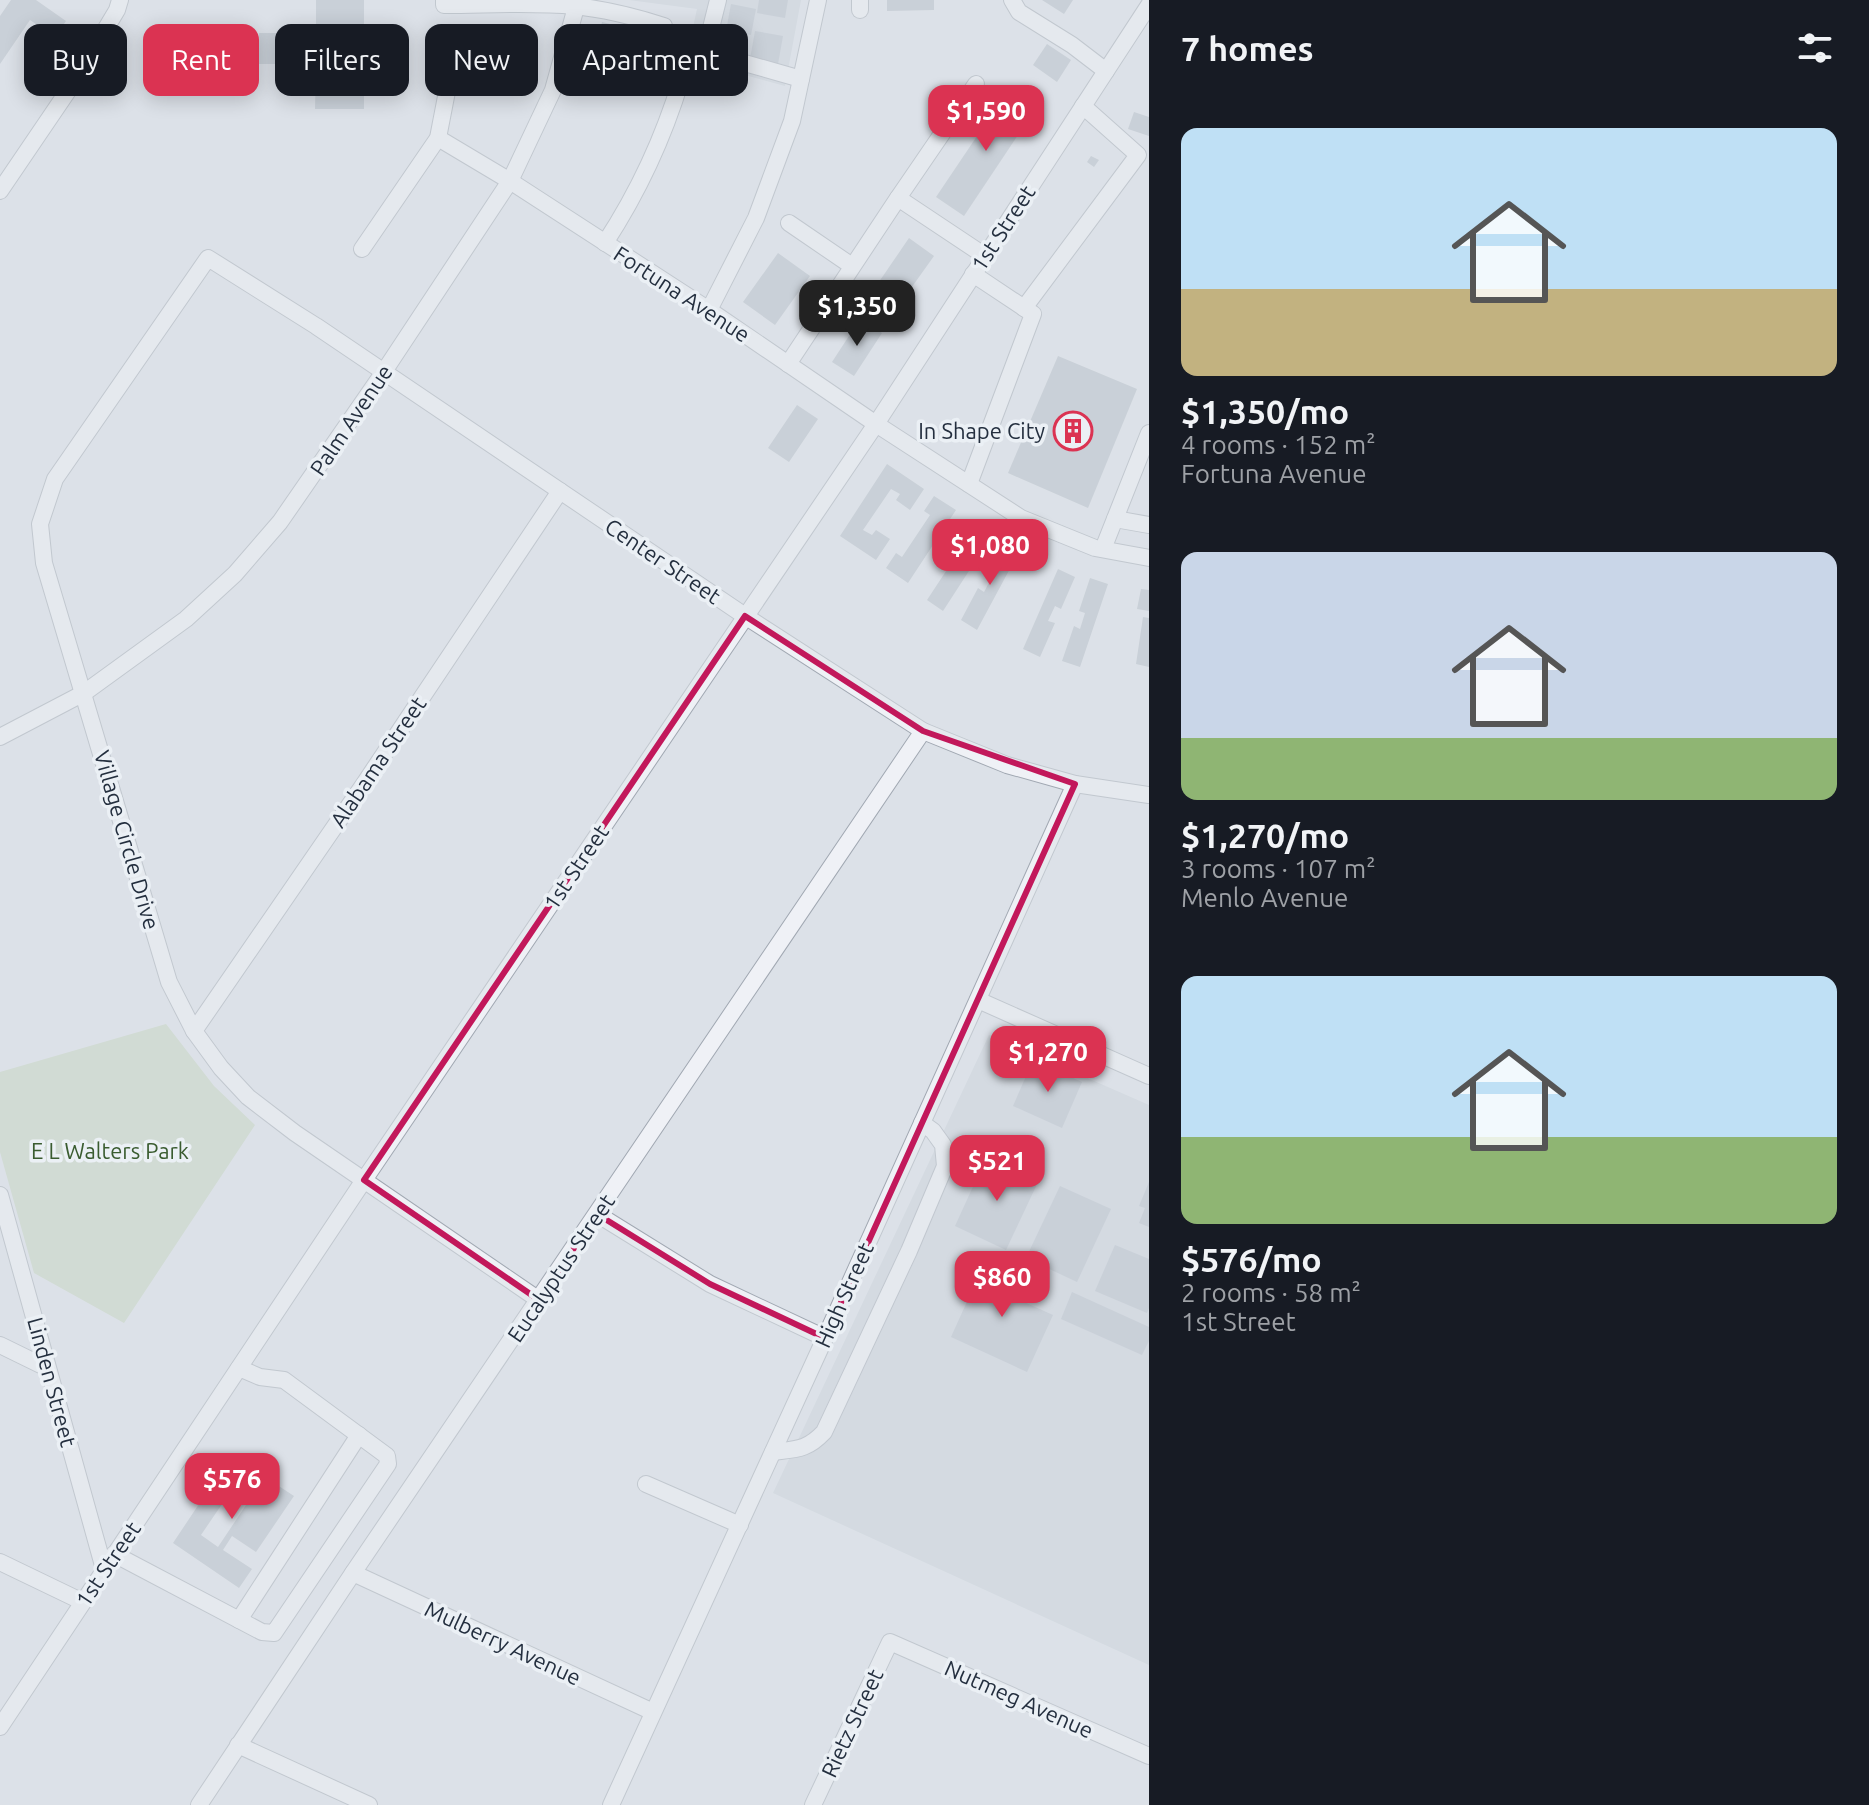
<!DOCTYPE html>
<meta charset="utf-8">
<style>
body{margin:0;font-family:Ubuntu,sans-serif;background:#20242c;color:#f1f3f6;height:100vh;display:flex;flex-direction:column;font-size:30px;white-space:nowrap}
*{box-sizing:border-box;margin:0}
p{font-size:26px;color:#9ea1a6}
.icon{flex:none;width:44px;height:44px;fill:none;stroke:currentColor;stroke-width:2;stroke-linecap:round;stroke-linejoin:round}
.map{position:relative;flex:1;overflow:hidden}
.drawer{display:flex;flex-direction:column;background:#171b24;width:720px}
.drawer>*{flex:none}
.guide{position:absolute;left:24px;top:24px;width:760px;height:72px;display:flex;gap:16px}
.price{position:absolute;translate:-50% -68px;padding:0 18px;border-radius:16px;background:#db3352;color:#fff;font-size:26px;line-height:52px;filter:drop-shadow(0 2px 4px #0008)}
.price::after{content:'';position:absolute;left:50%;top:48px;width:24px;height:18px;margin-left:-12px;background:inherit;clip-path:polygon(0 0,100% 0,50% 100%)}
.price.on{background:#222;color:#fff}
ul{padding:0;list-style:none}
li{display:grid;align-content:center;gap:16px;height:424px;padding:0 32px}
li span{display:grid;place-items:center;height:248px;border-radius:16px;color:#555}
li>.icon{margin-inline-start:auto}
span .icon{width:144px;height:144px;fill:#fffc;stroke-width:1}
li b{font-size:34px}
h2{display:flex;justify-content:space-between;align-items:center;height:96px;padding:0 32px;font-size:34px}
.chip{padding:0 28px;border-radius:16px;background:#171b24;box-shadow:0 4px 20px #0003;font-size:28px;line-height:72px}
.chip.on{background:#db3352;color:#fff}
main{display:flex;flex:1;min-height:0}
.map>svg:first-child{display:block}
</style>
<main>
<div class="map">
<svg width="1149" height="1805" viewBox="0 0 1149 1805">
<rect width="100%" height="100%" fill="#dce1e8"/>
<g fill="#c9d0da">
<path d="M629,0H801L785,86L686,59L697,9Z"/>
<path d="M989,1035L1149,1105V1665L773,1493Z"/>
</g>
<path fill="#c3d2bc" d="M166,1024L214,1086L255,1125L124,1323L34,1273L0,1152V1072Z"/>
<g fill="#b2bac5" fill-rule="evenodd">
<path d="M11,0H36L66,21L55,37L30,20L0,64V16Z"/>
<path d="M316,0H364V109H315L316,67H288V64H259V33H289V36H316Z"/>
<path d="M759,0H788L785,18L757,13Z"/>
<path d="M887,0H934V10L887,11Z"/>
<path d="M1042,0H1073L1064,14Z"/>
<path d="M731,4L756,9L751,35L726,31Z"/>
<path d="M602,22L643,32L637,59L595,49Z"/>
<path d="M755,31L783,36L778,64L750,59Z"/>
<path d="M1047,44L1071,60L1057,82L1033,65Z"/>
<path d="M1008,90L1036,108L964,216L936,197Z"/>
<path d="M1134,112L1149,117V136L1128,129Z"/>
<path d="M1091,156L1099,160L1094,167L1087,162Z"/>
<path d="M909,238L934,256L894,312L870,295Z"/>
<path d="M778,253L810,276L775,325L743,302Z"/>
<path d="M860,319L882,333L854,376L832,362Z"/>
<path d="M1058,356L1137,389L1088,508L1008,473Z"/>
<path d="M797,405L818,419L789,462L768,448Z"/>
<path d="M887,464L924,489L910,510L896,500L900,494L891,489L863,530L872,535L876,530L890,539L876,560L840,536Z"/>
<path d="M934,496L956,510L908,583L886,568L896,553L902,557L930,515L924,511Z"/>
<path d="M975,527L991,537L943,611L927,600Z"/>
<path d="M1002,543L1019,552L977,630L961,620L978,588L984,592L992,577L986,574Z"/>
<path d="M1058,569L1075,577L1061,609L1055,606L1048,621L1055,623L1040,657L1023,649Z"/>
<path d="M1090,578L1108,584L1080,667L1062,661L1074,626L1080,629L1085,613L1079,611Z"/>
<path d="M1141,589L1149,590V611L1137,609Z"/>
<path d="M1143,617L1149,618V667L1136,664Z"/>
<path d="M1033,1060L1082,1082L1062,1128L1013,1106Z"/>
<path d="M987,1156L1039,1180L1006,1250L955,1226Z"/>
<path d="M1149,1182V1227L1139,1223L1145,1208L1139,1206Z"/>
<path d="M1060,1186L1111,1209L1077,1282L1026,1258Z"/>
<path d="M1115,1245L1149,1259V1308L1147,1313L1095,1291Z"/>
<path d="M985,1262L1032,1284L1024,1302L1053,1315L1027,1372L951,1337Z"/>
<path d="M1072,1292L1149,1327V1341L1142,1355L1061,1319Z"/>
<path d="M231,1456L247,1467L239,1478L256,1489L265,1477L294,1496L256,1552L232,1536L223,1550L252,1569L239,1588L173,1543ZM235,1485L252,1496L218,1547L201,1535Z"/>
</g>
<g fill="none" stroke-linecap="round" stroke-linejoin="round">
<g stroke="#a1a8b2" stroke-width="18">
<g id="minor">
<path d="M444,0V5C487,5 531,2 574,6C604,9 636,17 664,26L675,68L681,80C664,136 637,194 605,243"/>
<path d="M718,0L710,32L711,39L715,51L734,60L801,79"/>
<path d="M860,0V10"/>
<path d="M1012,0L1019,12L1072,45L1106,71"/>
<path d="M438,138L510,181L709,310L876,424L1021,518L1095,548L1149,558"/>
<path d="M0,191L74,82L117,10L120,0"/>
<path d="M898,198L976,84"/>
<path d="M789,223L852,266"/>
<path d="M362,249L438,138L455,50"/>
<path d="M1024,308L1138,155L1083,106"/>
<path d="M709,310L756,218L792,121L818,0"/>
<path d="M788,364L898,198L985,256"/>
<path d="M969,484L1033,314L973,274"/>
<path d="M1115,519L1149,525"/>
<path d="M1103,549L1149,433"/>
<path d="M0,737L84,693L186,619L235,574L280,522L383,373L510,181L553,90L578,0"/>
<path d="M978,1000L1149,1076"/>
<path d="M194,1031L364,784L560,491"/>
<path d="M0,1195L104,1569"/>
<path d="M597,1214L710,1284L825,1338"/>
<path d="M539,1300L295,1133L248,1097L221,1068L194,1031L169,982L44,563L40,524L55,479L208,258L316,326L745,616L923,731L1007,765L1075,784L1149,795"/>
<path d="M0,1345L47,1368"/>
<path d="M773,1452C797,1449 807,1450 824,1432L909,1251L945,1166L943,1145L933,1131L922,1123"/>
<path d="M646,1484L740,1525"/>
<path d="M114,1554L262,1632L274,1633L388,1464L387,1456L284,1380L260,1377L239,1368"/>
<path d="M0,1562L83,1602"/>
<path d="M353,1573L653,1712"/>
<path d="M239,1620L359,1435"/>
<path d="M0,1727L364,1180L876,424L1149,5"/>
<path d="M238,1745L369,1805"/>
<path d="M199,1805L353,1573L923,731"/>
<path d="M611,1805L825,1338L1075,784"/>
<path d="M813,1805L890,1642L1149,1756"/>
</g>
</g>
<use href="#minor" stroke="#eff1f6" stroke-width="16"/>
</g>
<path d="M0 0H1149V1805H0ZM745,616L923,731L1075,784L825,1338L710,1284L597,1214L539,1300L364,1180Z" fill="#dce1e8" fill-opacity=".55" fill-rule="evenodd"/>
<path fill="none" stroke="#c2185b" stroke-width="6" stroke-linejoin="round" d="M745,616L923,731L1075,784L825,1338L710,1284L597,1214L539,1300L364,1180Z"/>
<defs>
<g id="building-ring" transform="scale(2)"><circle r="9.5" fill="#ebf0f5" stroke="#db3352" stroke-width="1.5"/><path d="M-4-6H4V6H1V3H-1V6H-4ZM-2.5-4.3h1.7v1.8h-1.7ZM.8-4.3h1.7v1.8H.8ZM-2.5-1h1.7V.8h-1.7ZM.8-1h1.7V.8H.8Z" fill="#db3352"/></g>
</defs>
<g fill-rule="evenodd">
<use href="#building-ring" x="1073" y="431"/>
</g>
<g text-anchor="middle" stroke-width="7" stroke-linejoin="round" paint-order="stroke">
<g font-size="22" fill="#242f3f" stroke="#ebf0f5">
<text transform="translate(1003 228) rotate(-57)" y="8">1st Street</text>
<text transform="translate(682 294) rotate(33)" y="8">Fortuna Avenue</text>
<text transform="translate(351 420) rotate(-56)" y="8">Palm Avenue</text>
<text transform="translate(663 561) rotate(34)" y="8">Center Street</text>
<text transform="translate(378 762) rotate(-56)" y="8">Alabama Street</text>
<text transform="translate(127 840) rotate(74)" y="8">Village Circle Drive</text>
<text transform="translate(576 867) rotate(-56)" y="8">1st Street</text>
<text transform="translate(561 1268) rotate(-56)" y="8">Eucalyptus Street</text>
<text transform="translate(844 1295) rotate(-66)" y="8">High Street</text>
<text transform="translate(52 1382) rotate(75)" y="8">Linden Street</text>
<text transform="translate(108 1564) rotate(-56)" y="8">1st Street</text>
<text transform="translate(503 1643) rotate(25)" y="8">Mulberry Avenue</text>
<text transform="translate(1019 1699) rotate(24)" y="8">Nutmeg Avenue</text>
<text transform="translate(852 1723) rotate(-65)" y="8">Rietz Street</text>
</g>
<g font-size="22" fill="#242f3f" stroke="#ebf0f5" text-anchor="end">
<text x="1045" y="439">In Shape City</text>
</g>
<g font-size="22" fill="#3a5c30" stroke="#ebf0f5">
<text x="110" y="1159">E L Walters Park</text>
</g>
</g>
</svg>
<b class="price" style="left:986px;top:153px">$1,590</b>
<b class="price on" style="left:857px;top:348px">$1,350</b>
<b class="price" style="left:990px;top:587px">$1,080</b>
<b class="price" style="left:1048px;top:1094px">$1,270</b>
<b class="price" style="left:997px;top:1203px">$521</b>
<b class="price" style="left:1002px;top:1319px">$860</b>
<b class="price" style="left:232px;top:1521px">$576</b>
<div class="guide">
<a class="chip">Buy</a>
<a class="chip on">Rent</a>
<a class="chip">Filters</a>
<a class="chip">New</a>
<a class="chip">Apartment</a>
</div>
</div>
<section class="drawer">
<h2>7 homes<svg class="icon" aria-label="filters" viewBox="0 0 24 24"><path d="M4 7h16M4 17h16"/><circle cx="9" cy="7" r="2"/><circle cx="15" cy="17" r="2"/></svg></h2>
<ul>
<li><span style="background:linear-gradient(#bfe0f5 65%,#c2b280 0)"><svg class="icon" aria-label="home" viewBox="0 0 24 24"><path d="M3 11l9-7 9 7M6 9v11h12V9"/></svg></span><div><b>$1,350/mo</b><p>4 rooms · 152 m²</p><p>Fortuna Avenue</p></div></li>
<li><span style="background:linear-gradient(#c9d6e8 75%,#8fb573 0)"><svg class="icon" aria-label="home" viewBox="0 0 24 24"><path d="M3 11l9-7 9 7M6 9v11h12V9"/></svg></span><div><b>$1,270/mo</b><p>3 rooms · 107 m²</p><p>Menlo Avenue</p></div></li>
<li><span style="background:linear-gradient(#bfe0f5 65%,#8fb573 0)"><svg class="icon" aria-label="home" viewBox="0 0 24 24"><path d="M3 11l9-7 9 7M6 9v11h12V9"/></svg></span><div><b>$576/mo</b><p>2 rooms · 58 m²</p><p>1st Street</p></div></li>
</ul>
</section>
</main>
